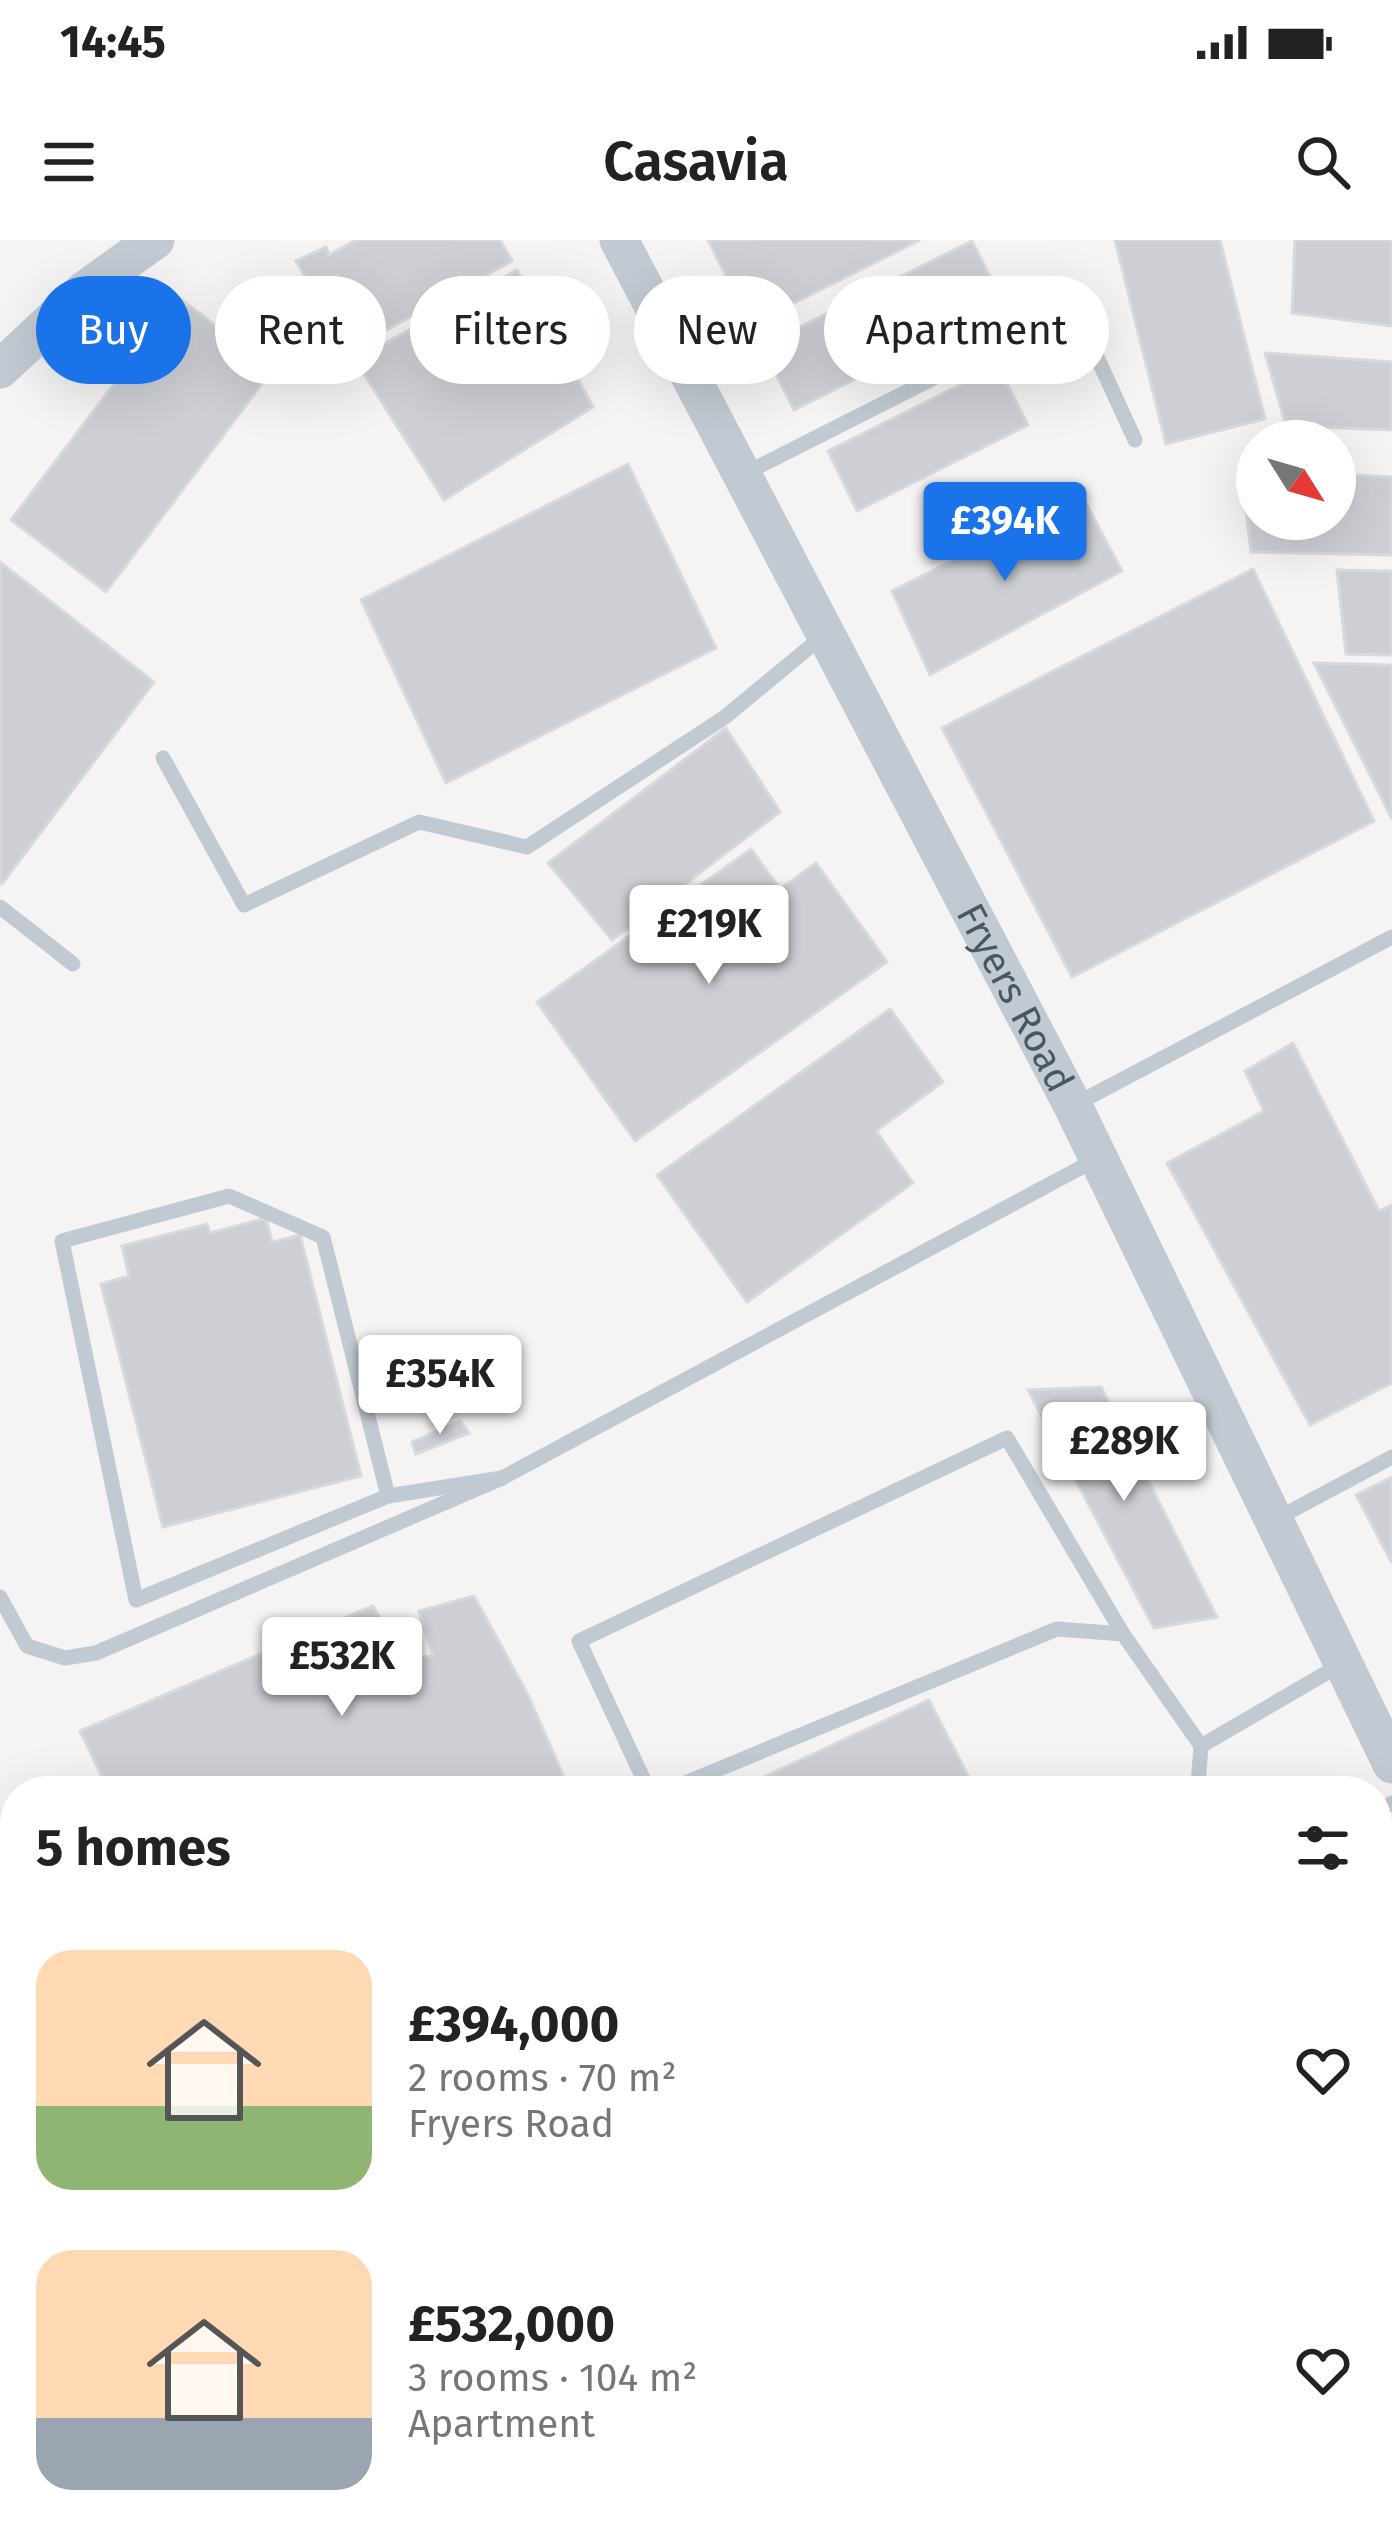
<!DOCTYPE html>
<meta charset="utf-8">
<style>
body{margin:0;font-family:"Fira Sans",sans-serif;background:#f2f2f2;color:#222;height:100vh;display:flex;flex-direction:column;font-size:45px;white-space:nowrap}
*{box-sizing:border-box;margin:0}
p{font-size:39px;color:#767676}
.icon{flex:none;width:66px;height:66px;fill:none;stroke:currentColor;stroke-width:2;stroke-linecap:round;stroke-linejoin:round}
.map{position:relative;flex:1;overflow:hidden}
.details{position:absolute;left:0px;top:1536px;width:1392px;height:771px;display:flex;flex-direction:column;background:#fff;border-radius:48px 48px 0 0;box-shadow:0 12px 48px #0002}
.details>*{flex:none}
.top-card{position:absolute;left:36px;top:36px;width:1320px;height:108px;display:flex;gap:24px}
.needle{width:78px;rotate:127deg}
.controls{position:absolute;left:1236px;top:180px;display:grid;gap:24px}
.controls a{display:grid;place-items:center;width:120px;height:120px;border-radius:50%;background:#fff;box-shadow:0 12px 48px #0002;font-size:60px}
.price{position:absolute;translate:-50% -102px;padding:0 27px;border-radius:12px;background:#fff;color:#222;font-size:39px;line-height:78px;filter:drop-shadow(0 3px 6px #0008)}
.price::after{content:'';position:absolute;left:50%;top:72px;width:36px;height:27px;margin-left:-18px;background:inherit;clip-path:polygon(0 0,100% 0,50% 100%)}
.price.current{background:#1a73e8;color:#fff}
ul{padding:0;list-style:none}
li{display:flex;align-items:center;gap:36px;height:300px;padding:0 36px}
li span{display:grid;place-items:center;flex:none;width:336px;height:240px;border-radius:36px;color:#555}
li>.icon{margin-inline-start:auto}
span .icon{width:144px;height:144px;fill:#fffc;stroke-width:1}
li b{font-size:51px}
h2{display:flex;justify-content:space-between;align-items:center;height:144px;padding:0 36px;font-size:51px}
.chip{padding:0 42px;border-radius:54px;background:#fff;box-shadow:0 12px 48px #0002;font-size:42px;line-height:108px}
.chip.current{background:#1a73e8;color:#fff}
.status{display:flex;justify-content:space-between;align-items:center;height:84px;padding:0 60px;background:#fff;direction:ltr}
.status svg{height:33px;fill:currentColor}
header{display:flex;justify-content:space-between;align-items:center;height:156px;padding:0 36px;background:#fff;font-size:54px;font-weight:600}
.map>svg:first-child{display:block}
</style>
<div class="status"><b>14:45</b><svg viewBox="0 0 49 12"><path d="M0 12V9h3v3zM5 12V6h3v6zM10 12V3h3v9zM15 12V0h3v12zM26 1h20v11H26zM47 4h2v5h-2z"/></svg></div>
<header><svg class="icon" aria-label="menu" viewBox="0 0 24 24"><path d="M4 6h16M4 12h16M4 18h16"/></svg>Casavia<svg class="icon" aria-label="search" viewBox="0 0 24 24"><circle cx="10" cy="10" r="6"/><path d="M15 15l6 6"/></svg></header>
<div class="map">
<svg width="1392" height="2305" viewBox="0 0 1392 2305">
<rect width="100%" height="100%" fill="#f5f3f3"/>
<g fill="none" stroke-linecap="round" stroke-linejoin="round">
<g stroke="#90daee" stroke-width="39">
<path d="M1377,2091L1392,2084"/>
<path d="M0,2258L15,2253"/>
</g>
</g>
<g fill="#cdcfd5" stroke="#d7d9de" stroke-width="3">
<path d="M356,0H500L512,21L348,111L296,21L326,7L329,15Z"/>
<path d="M708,0H920L750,85Z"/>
<path d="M1115,0H1220L1265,179L1166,204Z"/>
<path d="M1295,0H1392V86L1292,73Z"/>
<path d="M972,1L1004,64L794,170L762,106Z"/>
<path d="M517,30L593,167L444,260L355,120Z"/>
<path d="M179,58L273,129L106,352L11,280Z"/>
<path d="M1265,113L1392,122V190L1286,186Z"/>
<path d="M998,126L1028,185L857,271L828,211Z"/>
<path d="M628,224L716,408L446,543L361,360Z"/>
<path d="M1241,230H1257V279H1335V234L1392,237V315L1251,312Z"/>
<path d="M1082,256L1122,331L930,435L892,351Z"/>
<path d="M0,322L154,442L2,644L0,642Z"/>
<path d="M1253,329L1374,581L1072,737L942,488Z"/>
<path d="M1337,330L1392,331V415L1346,414Z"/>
<path d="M1314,423L1392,425V579Z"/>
<path d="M726,488L780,572L612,700L548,623Z"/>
<path d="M751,609L780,649L816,623L887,722L635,901L537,762Z"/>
<path d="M890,769L943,842L876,891L913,943L747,1062L657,935Z"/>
<path d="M1293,803L1379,971L1392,965V1143L1310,1185L1167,923L1264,871L1245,831Z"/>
<path d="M266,978L272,1002L300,995L361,1236L163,1287L101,1044L129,1036L122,1006L207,984L210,993Z"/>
<path d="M1101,1147L1217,1377L1154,1388L1028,1150Z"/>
<path d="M460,1181L469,1193L416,1214L412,1202Z"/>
<path d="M1392,1237V1323L1356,1255Z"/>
<path d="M474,1356L528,1455L570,1551H109L80,1491L373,1366L404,1419L433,1416L419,1371Z"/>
<path d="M929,1460L976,1551H734Z"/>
<path d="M1392,1727V1964L1377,1972V1734Z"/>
<path d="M1377,2265L1392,2270L1389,2305H1232L1236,2292H1377Z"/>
<path d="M150,2292H171L175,2305H122L121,2301Z"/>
<path d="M248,2292H308L263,2305H252Z"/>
<path d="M806,2292H972L968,2305H798Z"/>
</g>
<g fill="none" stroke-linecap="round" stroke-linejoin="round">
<g stroke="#7ad0a6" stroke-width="6" stroke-dasharray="9 6" stroke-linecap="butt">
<path d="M1377,2028L1392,2019"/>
<path d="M0,2196L15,2192"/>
</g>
<g stroke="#c1cad2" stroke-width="15">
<path d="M742,235L1074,67L1135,200"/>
<path d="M163,518L244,665L419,582L527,607L725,477L823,396"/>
<path d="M0,667L73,724"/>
<path d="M1076,864L1392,697"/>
<path d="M388,1256L323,997L229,956L62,1001L136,1360L388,1256L502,1238"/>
<path d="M1276,1279L1392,1217"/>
<path d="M0,1357L27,1406L65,1418L96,1413L502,1238L1095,920"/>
<path d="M649,1551L579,1401L1007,1198L1123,1394"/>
<path d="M666,1551L1057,1389L1123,1394L1201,1506"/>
<path d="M1193,1551L1198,1545L1201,1506L1340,1425"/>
<path d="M1377,1571L1392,1563"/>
</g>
<path stroke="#c1cad2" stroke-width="30" d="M567,2305L574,2292"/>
<g stroke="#c1cad2" stroke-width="39">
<path id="s1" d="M619,0L1073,866L1392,1524"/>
<path d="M0,129L85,50L155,0"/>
</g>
</g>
<g text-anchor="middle" stroke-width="12" stroke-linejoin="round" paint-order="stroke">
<g font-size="39" fill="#4a5661" stroke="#fff">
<text dy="14" stroke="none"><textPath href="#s1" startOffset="855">Fryers Road</textPath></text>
</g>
</g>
</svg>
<div class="controls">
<a><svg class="needle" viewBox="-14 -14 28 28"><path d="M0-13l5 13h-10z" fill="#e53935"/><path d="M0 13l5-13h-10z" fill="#767676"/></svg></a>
</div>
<b class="price current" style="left:1005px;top:344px">£394K</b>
<b class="price" style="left:709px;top:747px">£219K</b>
<b class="price" style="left:440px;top:1197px">£354K</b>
<b class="price" style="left:1124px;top:1264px">£289K</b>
<b class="price" style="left:342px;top:1479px">£532K</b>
<div class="top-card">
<a class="chip current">Buy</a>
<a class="chip">Rent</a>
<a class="chip">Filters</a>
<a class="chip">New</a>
<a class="chip">Apartment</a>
</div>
<section class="details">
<h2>5 homes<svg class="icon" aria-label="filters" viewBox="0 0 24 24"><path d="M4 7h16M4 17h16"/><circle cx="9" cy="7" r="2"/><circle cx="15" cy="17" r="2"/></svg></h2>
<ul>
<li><span style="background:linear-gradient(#ffd9b3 65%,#8fb573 0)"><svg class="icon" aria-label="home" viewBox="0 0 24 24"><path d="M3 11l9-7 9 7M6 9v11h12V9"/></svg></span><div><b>£394,000</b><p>2 rooms · 70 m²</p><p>Fryers Road</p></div><svg class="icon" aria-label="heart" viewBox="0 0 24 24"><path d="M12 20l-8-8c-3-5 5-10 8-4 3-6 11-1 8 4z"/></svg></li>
<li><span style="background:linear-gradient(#ffd9b3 70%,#9aa5b1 0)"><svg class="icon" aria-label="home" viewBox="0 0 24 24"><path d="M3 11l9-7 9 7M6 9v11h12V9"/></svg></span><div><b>£532,000</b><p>3 rooms · 104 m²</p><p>Apartment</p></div><svg class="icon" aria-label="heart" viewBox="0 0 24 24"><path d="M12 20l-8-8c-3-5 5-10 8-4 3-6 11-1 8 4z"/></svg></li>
</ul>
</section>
</div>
